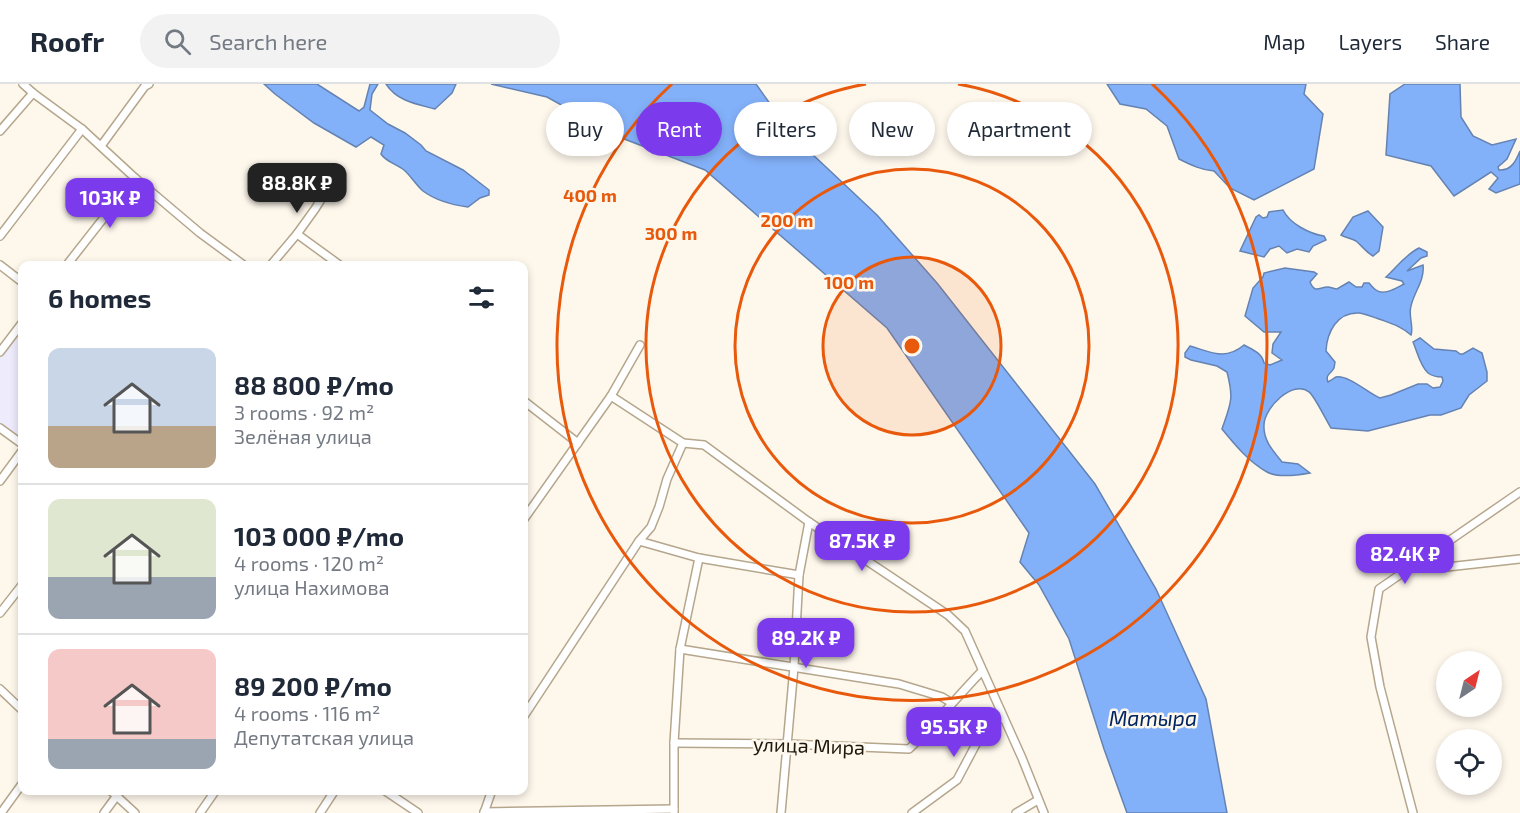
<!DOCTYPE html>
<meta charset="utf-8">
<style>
body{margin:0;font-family:"Exo 2",sans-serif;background:#f2f2f3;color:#1f2937;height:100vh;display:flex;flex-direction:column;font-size:22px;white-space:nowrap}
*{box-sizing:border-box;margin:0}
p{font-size:20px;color:#747a83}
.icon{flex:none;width:33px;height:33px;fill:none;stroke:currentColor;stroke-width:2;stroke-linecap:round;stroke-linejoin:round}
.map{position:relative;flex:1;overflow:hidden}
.details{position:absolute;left:18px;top:177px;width:510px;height:534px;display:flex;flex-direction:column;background:#fff;border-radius:12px;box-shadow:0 3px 9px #0003}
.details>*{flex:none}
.guide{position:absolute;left:546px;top:18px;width:570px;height:54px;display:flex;gap:12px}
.needle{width:39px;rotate:35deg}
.fabs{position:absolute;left:1436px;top:567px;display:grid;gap:12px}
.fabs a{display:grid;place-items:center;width:66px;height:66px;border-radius:50%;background:#fff;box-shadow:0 3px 9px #0003;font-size:30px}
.price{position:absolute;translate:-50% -51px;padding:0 14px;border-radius:12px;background:#7c3aed;color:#fff;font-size:20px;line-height:39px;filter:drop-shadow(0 2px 3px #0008)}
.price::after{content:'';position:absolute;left:50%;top:36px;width:18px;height:14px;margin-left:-9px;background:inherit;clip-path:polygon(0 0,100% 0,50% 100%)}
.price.selected{background:#222;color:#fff}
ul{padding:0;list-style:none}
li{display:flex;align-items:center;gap:18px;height:150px;padding:0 30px}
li+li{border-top:2px solid #e0e1e3}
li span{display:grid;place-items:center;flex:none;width:168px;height:120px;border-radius:12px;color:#555}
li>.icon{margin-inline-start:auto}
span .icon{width:72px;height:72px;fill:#fffc;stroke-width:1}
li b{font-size:26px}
h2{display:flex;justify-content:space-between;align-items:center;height:72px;padding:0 30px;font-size:26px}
.chip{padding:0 21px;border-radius:27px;background:#fff;box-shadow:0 3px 9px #0003;font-size:21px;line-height:54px}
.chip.selected{background:#7c3aed;color:#fff}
header{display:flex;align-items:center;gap:36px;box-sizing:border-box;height:84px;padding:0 30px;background:#fff;border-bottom:2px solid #e0e1e3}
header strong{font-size:28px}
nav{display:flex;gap:33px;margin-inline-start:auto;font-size:21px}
.search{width:420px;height:54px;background:#f2f2f3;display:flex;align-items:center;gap:15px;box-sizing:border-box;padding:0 21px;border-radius:33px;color:#747a83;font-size:22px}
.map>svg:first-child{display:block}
</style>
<header>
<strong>Roofr</strong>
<div class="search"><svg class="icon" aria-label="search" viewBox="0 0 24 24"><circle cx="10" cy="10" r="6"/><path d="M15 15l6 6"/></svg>Search here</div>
<nav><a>Map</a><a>Layers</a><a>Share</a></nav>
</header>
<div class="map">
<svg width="1520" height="729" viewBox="0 0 1520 729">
<rect width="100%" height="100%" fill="#fef7ec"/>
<path fill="#eeebfd" d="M22,244V355L0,339V273Z"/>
<g fill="#83b1f9" stroke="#6483b2" stroke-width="1.5">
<path d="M264,0H317L359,27L364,23L370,0H378L372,10L370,26L388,40L405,49L421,61L426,67L463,86L489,106V111L480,114L468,123C453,121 435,116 423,107C416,101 411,92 404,86C397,80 386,78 381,70L384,61L371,53L356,63L314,39L275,10Z"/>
<path d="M386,0H456L452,9L435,25C416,20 397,17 386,0Z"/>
<path d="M491,0H756L793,52L877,131L937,199L1095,400L1156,505L1206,615L1227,729H1127L1104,665L1069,555L1039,501L1020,478L1029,449L887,244L705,86L619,53L547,13Z"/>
<path d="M1107,0H1306L1304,10L1323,30L1314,85L1254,116L1230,104L1214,87C1201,86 1191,81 1179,75L1167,42L1146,25L1120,20Z"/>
<path d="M1405,0H1460L1461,33L1473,52L1492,61L1516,55L1507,75L1498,83L1499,86C1511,87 1516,77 1520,67V100L1496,109L1489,105L1498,94L1491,88L1454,112L1431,82L1386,71L1390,10Z"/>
<path d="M1283,126C1290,140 1310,150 1324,152L1326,156L1313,162L1309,168L1297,165L1287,169L1279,162L1270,165L1264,173L1240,167L1256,133L1259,131L1263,134L1267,133L1269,128Z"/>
<path d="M1368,127L1383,143L1379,167L1373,172C1366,168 1362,162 1356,157C1351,154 1346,154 1341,151L1353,133Z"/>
<path d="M1419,164L1427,168V172L1421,174L1407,187L1423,181C1425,196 1414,208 1411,222C1408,232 1414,242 1411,251C1402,243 1393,240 1382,236C1375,234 1367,230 1359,229C1337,228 1327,248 1326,267L1335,278C1335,278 1334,284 1334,284C1331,290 1325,290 1328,298C1330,297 1334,294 1336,293C1349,291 1368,309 1380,314L1391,311L1418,300H1427L1433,304L1440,303L1443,297L1442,293C1437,293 1432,292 1428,289C1420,282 1417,267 1413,258L1420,254L1434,265L1456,267L1460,270H1463L1473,264L1482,269L1487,288V297L1469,311L1461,324L1441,331H1430L1368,347L1331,344C1326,336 1314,311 1309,308C1293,295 1264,324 1264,341C1263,356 1273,367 1282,378L1298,380L1310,389C1299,391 1278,394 1267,388C1249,378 1235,361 1222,345C1231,319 1234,315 1227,288L1217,282L1191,276L1185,273V269L1190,262C1211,268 1225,277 1244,261C1253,266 1262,269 1264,279L1270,281L1282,276L1272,269L1273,260L1281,248H1264L1245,232L1253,204L1263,193L1264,189L1285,184L1314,188L1317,190L1310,198C1315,210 1319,203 1328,203C1330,203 1335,205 1337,205L1349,198L1356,203H1362L1364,199H1369C1371,201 1373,204 1376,206C1384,212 1396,204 1404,200L1402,197L1386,193C1397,183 1405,171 1419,164Z"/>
</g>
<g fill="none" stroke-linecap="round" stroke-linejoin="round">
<g stroke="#b5a68c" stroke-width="10">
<g id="street">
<path d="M23,0L33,9L82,45L135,94L200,149L245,182"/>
<path d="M0,47L33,9"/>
<path d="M101,62L145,2L149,0"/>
<path d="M297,150L341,182"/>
<path d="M0,152L82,45"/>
<path d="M0,181L22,198"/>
<path d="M66,182L135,94"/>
<path d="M270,182L297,150L315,125L338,88"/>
<path d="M0,268L22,239"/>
<path d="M611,312L683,359L704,361L809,438L948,531L965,547L1022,674L1044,729"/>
<path d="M524,317L578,359"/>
<path d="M0,344L22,360"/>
<path d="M0,397L22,367"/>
<path d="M524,435L611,312L640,261"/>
<path d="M639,457L699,474L799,491"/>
<path d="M1427,471L1438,484L1520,475"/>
<path d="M0,529L22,501"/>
<path d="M680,565L899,600L942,613L952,619"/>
<path d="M0,605L22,626"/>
<path d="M524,632L639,457L651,443L659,423L667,395L683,359"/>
<path d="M674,659L787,660L909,665C935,640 957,613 982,587"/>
<path d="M110,706L135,729"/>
<path d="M384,706L418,729"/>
<path d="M484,728L674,725"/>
<path d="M1,729L22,700"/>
<path d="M104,729L121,706"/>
<path d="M200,729L216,706"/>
<path d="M320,729L335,706"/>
<path d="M484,729L492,706"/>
<path d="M674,729V659L680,565L699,474"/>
<path d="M781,729L794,583L799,491L809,438"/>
<path d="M912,729L957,696L975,662L986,644L1003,633"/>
<path d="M1016,729L1038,716"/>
<path d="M1413,729L1380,603L1371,553L1379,505L1520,408"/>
</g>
</g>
<use href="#street" stroke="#fff" stroke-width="7"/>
</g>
<circle cx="912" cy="262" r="89" fill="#e8590c" fill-opacity=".12"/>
<g fill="none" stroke="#e8590c" stroke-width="3">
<circle cx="912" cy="262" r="89"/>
<circle cx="912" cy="262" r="177"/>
<path d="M958 0A266 266 0 1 1 866 0"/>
<path d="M1152 0A355 355 0 1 1 672 0"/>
</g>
<g text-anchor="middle" stroke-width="5" stroke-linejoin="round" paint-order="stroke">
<g font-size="20" fill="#1d170d" stroke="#fef7ec">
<text transform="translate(809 662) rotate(2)" y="7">улица Мира</text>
</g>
<g font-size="21" font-style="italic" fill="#002562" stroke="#fef7ec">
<text x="1153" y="642">Матыра</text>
</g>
</g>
<circle cx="912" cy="262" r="9" fill="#e8590c" stroke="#fef7ec" stroke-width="3"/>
<g font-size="18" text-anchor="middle" font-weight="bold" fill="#e8590c" stroke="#fef7ec" stroke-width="5" stroke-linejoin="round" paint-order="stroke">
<text x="590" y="118">400 m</text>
<text x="787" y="143">200 m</text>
<text x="671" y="156">300 m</text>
<text x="849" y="205">100 m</text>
</g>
</svg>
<div class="fabs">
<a><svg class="needle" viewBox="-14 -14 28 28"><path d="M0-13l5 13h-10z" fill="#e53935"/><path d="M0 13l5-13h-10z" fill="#747a83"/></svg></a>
<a><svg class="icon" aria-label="locate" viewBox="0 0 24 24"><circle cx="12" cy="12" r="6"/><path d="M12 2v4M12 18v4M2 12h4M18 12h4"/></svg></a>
</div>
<b class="price selected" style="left:297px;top:130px">88.8K ₽</b>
<b class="price" style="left:110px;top:145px">103K ₽</b>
<b class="price" style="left:862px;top:488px">87.5K ₽</b>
<b class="price" style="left:1405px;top:501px">82.4K ₽</b>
<b class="price" style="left:806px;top:585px">89.2K ₽</b>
<b class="price" style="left:954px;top:674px">95.5K ₽</b>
<div class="guide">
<a class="chip">Buy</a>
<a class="chip selected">Rent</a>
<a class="chip">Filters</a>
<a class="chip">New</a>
<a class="chip">Apartment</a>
</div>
<section class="details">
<h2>6 homes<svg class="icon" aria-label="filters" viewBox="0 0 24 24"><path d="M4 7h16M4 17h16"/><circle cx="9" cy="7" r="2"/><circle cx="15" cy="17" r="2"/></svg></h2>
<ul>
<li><span style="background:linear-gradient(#c9d6e8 65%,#b9a48a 0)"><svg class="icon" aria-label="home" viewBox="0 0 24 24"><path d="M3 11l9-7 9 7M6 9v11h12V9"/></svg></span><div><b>88 800 ₽/mo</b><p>3 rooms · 92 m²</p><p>Зелёная улица</p></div></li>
<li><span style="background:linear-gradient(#dfe7d0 65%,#9aa5b1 0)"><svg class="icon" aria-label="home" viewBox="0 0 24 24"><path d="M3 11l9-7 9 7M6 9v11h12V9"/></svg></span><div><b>103 000 ₽/mo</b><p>4 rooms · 120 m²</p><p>улица Нахимова</p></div></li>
<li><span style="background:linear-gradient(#f6c9c9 75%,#9aa5b1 0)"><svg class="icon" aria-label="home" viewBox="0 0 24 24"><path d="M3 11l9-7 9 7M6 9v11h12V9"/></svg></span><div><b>89 200 ₽/mo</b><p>4 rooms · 116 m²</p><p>Депутатская улица</p></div></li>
</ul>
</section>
</div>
